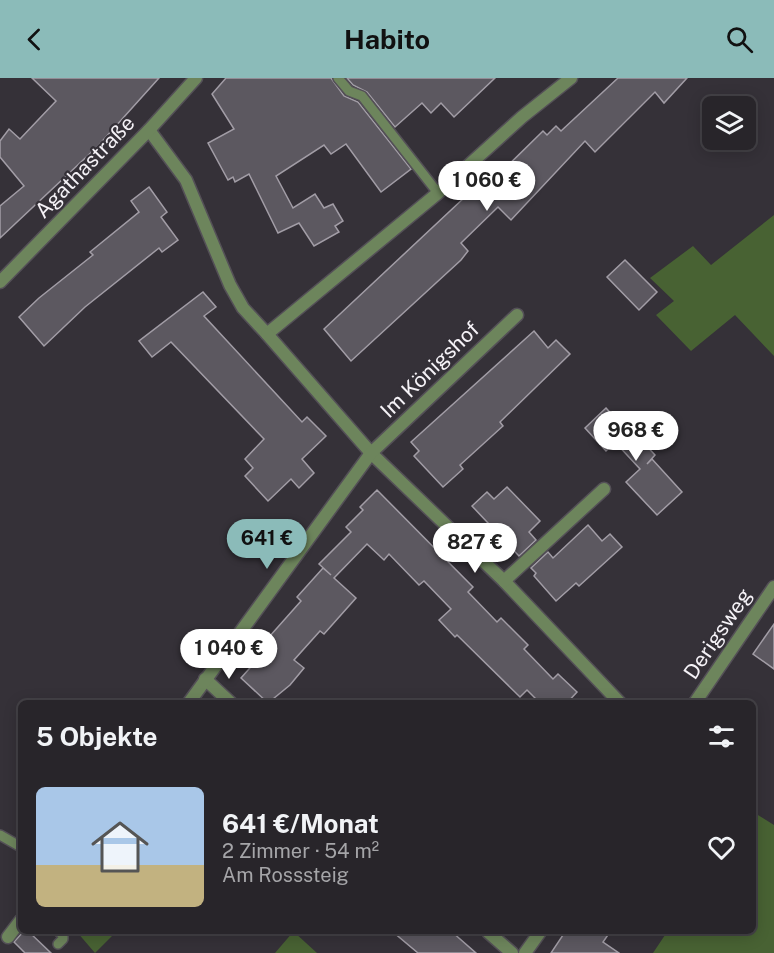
<!DOCTYPE html>
<html lang="de">
<meta charset="utf-8">
<style>
body{margin:0;font-family:"Public Sans",sans-serif;background:#302d32;color:#f1f3f6;height:100vh;display:flex;flex-direction:column;font-size:22px;white-space:nowrap}
*{box-sizing:border-box;margin:0}
p{font-size:20px;color:#a5a5a8}
.icon{flex:none;width:33px;height:33px;fill:none;stroke:currentColor;stroke-width:2;stroke-linecap:round;stroke-linejoin:round}
.map{position:relative;flex:1;overflow:hidden}
.panel{position:absolute;left:18px;top:622px;width:738px;height:234px;display:flex;flex-direction:column;background:#28252a;border-radius:9px;box-shadow:0 3px 15px #0003,0 0 0 2px #444247}
.panel>*{flex:none}
.fabs{position:absolute;left:702px;top:18px;display:grid;gap:12px}
.fabs a{display:grid;place-items:center;width:54px;height:54px;border-radius:9px;background:#28252a;box-shadow:0 3px 15px #0003,0 0 0 2px #444247;font-size:30px}
.price{position:absolute;translate:-50% -51px;padding:0 14px;border-radius:21px;background:#fff;color:#222;font-size:20px;line-height:39px;filter:drop-shadow(0 2px 3px #0008)}
.price::after{content:'';position:absolute;left:50%;top:36px;width:18px;height:14px;margin-left:-9px;background:inherit;clip-path:polygon(0 0,100% 0,50% 100%)}
.price.on{background:#8bbbb9;color:#111}
ul{padding:0;list-style:none}
li{display:flex;align-items:center;gap:18px;height:150px;padding:0 18px}
li span{display:grid;place-items:center;flex:none;width:168px;height:120px;border-radius:9px;color:#555}
li>.icon{margin-inline-start:auto}
span .icon{width:72px;height:72px;fill:#fffc;stroke-width:1}
li b{font-size:26px}
h2{display:flex;justify-content:space-between;align-items:center;height:72px;padding:0 18px;font-size:26px}
header{display:flex;justify-content:space-between;align-items:center;height:78px;padding:0 18px;background:#8bbbb9;color:#111;font-size:27px;font-weight:700}
.map>svg:first-child{display:block}
</style>
<header><svg class="icon" aria-label="back" viewBox="0 0 24 24"><path d="M15 5l-7 7 7 7"/></svg>Habito<svg class="icon" aria-label="search" viewBox="0 0 24 24"><circle cx="10" cy="10" r="6"/><path d="M15 15l6 6"/></svg></header>
<div class="map">
<svg width="774" height="875" viewBox="0 0 774 875">
<rect width="100%" height="100%" fill="#353138"/>
<g fill="#486233">
<path d="M774,137V278L735,237L691,273L656,237L674,223L650,200L693,168L711,187Z"/>
<path d="M753,734L774,747V875H653L667,854H753Z"/>
<path d="M77,854H116L95,875Z"/>
<path d="M293,854H294L317,875H275Z"/>
</g>
<g fill="#5c5860" stroke="#a29da6" stroke-width="1.5">
<path d="M32,0H159L97,69L0,160V128L24,108L0,79V63L9,51L20,61L56,23Z"/>
<path d="M226,0H331L344,18L358,24L411,91L381,114L346,66L331,76L324,67L276,98L293,130L315,116L324,130L333,126L343,143L335,148L339,154L314,168L299,145L278,155L249,96L235,104L233,99L228,102L208,65L234,51L212,16Z"/>
<path d="M347,0H495L454,39L441,25L431,35L422,25L395,49L367,14L353,7Z"/>
<path d="M618,0H687L664,25L655,14L595,74L585,63L511,142L498,129L461,165L468,173L461,182L351,283L324,251L481,104L486,109L543,53L547,57L556,48L561,53Z"/>
<path d="M149,109L167,134L161,139L178,162L162,174L159,170L85,229L44,268L19,239L39,220L93,177L90,174L139,134L131,123Z"/>
<path d="M625,182L657,214L639,232L607,199Z"/>
<path d="M203,214L216,229L204,238L302,344L307,339L326,358L302,381L314,395L299,410L291,401L268,423L245,398L253,390L245,381L264,361L171,264L152,279L139,263Z"/>
<path d="M534,253L548,270L556,262L570,276L500,344L503,348L460,387L463,391L443,409L414,378L419,373L411,364Z"/>
<path d="M606,330L627,353L630,350L655,377L647,386L652,381L682,414L657,437L626,404L640,391L615,364L606,373L585,350Z"/>
<path d="M507,409L540,443L529,454L536,462L519,478L472,428L487,414L494,421Z"/>
<path d="M377,412L473,509L468,514L497,544L501,540L528,567L524,571L553,601L558,596L577,614L566,626H541L527,612L520,619L457,557L455,559L439,542L451,531L424,503L419,507L389,476L384,482L367,466L334,500L356,520L324,556L320,553L294,582L304,590L290,607L268,625L241,600L273,564L269,559L301,523L297,519L323,490L331,497L319,486L351,454L346,449L363,432L360,429Z"/>
<path d="M588,447L602,463L610,456L622,469L579,508L576,505L556,523L534,498L536,495L531,490L548,474L553,480Z"/>
<path d="M774,546V591L753,576Z"/>
<path d="M23,854H29L51,875H25L14,864Z"/>
<path d="M393,854H452L476,875H418Z"/>
<path d="M565,854H610L603,864L619,875H551Z"/>
</g>
<g fill="none" stroke-linecap="round" stroke-linejoin="round">
<g stroke="#545057" stroke-width="12">
<g id="lane">
<path d="M338,0L349,13L362,18L438,115"/>
<path d="M0,757L21,769"/>
<path d="M58,866L63,861V857L59,854"/>
</g>
</g>
<g stroke="#545057" stroke-width="15">
<g id="street">
<path d="M149,52L186,102L230,207L243,230L267,256L438,115L522,39L571,0"/>
<path d="M0,204L149,52L196,0"/>
<path d="M267,256L371,375L504,503L621,626"/>
<path d="M504,503L604,411"/>
<path d="M205,601L232,626"/>
<path d="M188,626L371,375L517,237"/>
<path d="M694,626L774,509"/>
<path d="M488,854L512,875"/>
<path d="M8,859L21,842"/>
<path d="M525,875L540,854"/>
</g>
</g>
<use href="#lane" stroke="#6d855c" stroke-width="9"/>
<use href="#street" stroke="#6d855c" stroke-width="12"/>
</g>
<g text-anchor="middle" stroke-width="4.5" stroke-linejoin="round" paint-order="stroke">
<g font-size="21" fill="#f5f2f7" stroke="#353138">
<text transform="translate(85 89) rotate(-46)" y="7">Agathastraße</text>
<text transform="translate(430 292) rotate(-44)" y="7">Im Königshof</text>
<text transform="translate(718 556) rotate(-56)" y="7">Derigsweg</text>
</g>
</g>
</svg>
<div class="fabs">
<a><svg class="icon" aria-label="layers" viewBox="0 0 24 24"><path d="M12 4l9 5-9 5-9-5zM3 14l9 5 9-5"/></svg></a>
</div>
<b class="price" style="left:487px;top:134px">1 060 €</b>
<b class="price" style="left:636px;top:384px">968 €</b>
<b class="price on" style="left:267px;top:492px">641 €</b>
<b class="price" style="left:475px;top:496px">827 €</b>
<b class="price" style="left:229px;top:602px">1 040 €</b>
<section class="panel">
<h2>5 Objekte<svg class="icon" aria-label="filters" viewBox="0 0 24 24"><path d="M4 7h16M4 17h16"/><circle cx="9" cy="7" r="2"/><circle cx="15" cy="17" r="2"/></svg></h2>
<ul>
<li><span style="background:linear-gradient(#a9c7e8 65%,#c2b280 0)"><svg class="icon" aria-label="home" viewBox="0 0 24 24"><path d="M3 11l9-7 9 7M6 9v11h12V9"/></svg></span><div><b>641 €/Monat</b><p>2 Zimmer · 54 m²</p><p>Am Rosssteig</p></div><svg class="icon" aria-label="heart" viewBox="0 0 24 24"><path d="M12 20l-8-8c-3-5 5-10 8-4 3-6 11-1 8 4z"/></svg></li>
</ul>
</section>
</div>
